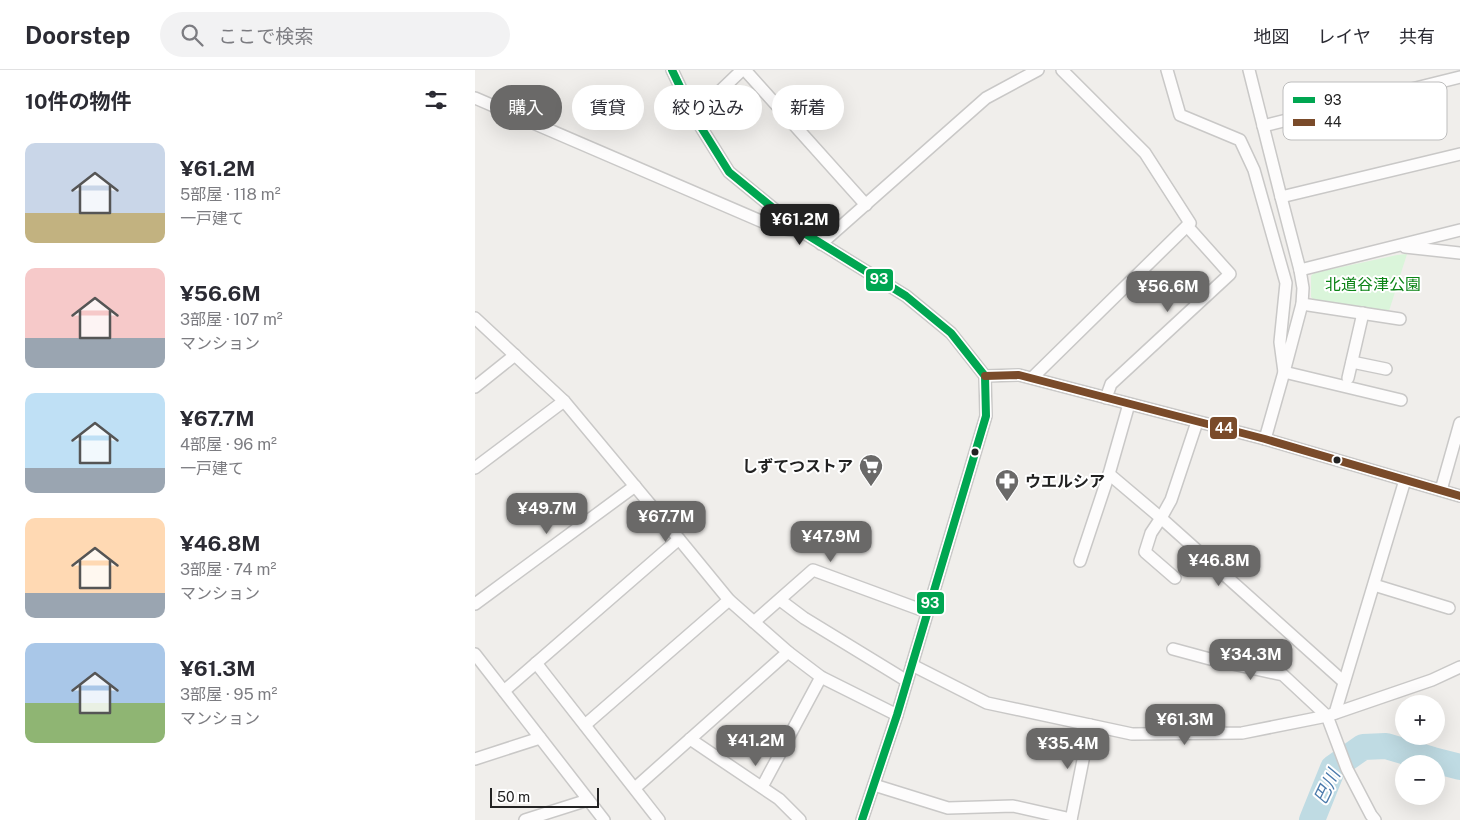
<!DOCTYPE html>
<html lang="ja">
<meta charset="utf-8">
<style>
body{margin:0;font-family:"Public Sans","Noto Sans JP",sans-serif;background:#f2f2f3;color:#2b2b33;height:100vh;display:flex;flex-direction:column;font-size:19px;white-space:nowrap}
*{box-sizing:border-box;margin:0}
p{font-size:16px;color:#7c7c81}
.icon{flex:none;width:28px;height:28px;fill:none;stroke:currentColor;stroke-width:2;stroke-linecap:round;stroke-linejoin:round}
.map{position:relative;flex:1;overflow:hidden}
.panel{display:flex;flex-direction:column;background:#fff;width:475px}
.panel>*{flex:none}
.guide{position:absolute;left:15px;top:15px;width:475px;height:45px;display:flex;gap:10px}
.controls{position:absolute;left:920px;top:625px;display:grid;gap:10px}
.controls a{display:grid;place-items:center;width:50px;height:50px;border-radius:50%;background:#fff;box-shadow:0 5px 20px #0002;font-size:25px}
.scale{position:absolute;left:15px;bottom:12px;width:109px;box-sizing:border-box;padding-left:5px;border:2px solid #222;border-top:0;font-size:14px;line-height:18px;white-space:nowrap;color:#222;-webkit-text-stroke:4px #fff;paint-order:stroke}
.price{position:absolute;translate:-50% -42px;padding:0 11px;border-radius:10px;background:#6a6968;color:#fff;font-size:16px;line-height:32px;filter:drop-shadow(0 1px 2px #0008)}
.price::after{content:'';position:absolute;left:50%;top:30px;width:15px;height:11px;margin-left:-8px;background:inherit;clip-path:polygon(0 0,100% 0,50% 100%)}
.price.selected{background:#222;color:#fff}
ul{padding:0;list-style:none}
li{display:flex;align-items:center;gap:15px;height:125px;padding:0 25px}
li span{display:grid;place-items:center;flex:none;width:140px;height:100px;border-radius:10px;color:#555}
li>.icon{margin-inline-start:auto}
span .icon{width:60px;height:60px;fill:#fffc;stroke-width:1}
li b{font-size:21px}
h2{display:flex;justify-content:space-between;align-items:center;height:60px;padding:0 25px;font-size:21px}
.tag{padding:0 18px;border-radius:22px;background:#fff;box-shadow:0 5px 20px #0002;font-size:18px;line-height:45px}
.tag.selected{background:#6a6968;color:#fff}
header{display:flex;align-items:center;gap:30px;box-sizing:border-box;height:70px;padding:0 25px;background:#fff;border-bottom:1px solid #e1e1e2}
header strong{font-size:24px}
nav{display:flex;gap:28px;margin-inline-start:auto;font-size:18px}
.search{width:350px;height:45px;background:#f2f2f3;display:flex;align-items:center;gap:12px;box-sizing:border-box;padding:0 18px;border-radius:28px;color:#7c7c81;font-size:19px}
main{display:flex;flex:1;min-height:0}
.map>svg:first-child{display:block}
</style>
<header>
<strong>Doorstep</strong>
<div class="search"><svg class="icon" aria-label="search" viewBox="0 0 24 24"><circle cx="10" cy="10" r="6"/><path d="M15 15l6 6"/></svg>ここで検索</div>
<nav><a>地図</a><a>レイヤ</a><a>共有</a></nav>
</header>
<main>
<section class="panel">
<h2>10件の物件<svg class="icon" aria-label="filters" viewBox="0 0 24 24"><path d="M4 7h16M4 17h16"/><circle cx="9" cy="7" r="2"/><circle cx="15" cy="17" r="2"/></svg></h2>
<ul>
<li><span style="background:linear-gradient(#c9d6e8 70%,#c2b280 0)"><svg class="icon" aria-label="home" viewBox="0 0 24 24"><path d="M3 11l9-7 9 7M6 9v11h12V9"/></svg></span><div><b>¥61.2M</b><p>5部屋 · 118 m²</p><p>一戸建て</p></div></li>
<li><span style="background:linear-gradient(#f6c9c9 70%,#9aa5b1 0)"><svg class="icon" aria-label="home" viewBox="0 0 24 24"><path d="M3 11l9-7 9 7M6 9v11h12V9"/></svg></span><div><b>¥56.6M</b><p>3部屋 · 107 m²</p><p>マンション</p></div></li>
<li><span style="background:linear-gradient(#bfe0f5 75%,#9aa5b1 0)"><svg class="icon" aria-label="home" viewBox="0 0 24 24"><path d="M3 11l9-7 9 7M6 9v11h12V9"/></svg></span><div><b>¥67.7M</b><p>4部屋 · 96 m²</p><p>一戸建て</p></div></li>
<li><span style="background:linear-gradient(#ffd9b3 75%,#9aa5b1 0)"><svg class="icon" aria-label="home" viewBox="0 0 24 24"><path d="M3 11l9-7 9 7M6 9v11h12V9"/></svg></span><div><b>¥46.8M</b><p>3部屋 · 74 m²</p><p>マンション</p></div></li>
<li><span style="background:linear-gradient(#a9c7e8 60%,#8fb573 0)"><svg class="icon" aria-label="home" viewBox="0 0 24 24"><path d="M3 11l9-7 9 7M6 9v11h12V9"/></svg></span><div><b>¥61.3M</b><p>3部屋 · 95 m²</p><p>マンション</p></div></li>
</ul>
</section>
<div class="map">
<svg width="985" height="750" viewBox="0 0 985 750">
<rect width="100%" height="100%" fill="#f0eeeb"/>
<path fill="#daf5da" d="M932,184L914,241L841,231L836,227V206L839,203L922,185Z"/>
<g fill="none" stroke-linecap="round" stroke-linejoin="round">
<path stroke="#bfdbe3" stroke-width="26" d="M837,750L858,698L888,677L911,676L958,690L985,697"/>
<g stroke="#c9c8c7" stroke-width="14">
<g id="minor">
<path d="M197,0L219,46L254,102L326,161L431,226L476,263L510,306L511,346L422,645L387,750"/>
<path d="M270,0L391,135"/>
<path d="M692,0L705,45L765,70L779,100L811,213L805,272L809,302L926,330"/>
<path d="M774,0L806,127L825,200L985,160"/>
<path d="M0,28L302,158L326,161"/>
<path d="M219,46L267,0"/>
<path d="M788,56L985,7"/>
<path d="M806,127L985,84"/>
<path d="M346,174L511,28L563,0"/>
<path d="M930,177L985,183"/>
<path d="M827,234L925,249"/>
<path d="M0,248L89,331L204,469L254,530L313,582L346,607L422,645"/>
<path d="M877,292L911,299"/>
<path d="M510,306L544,305L790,369L985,426"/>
<path d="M557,308L715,153L670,83L587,0"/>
<path d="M873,308L888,243"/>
<path d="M0,317L40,285"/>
<path d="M631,328L636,314L755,204L712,156"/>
<path d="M790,369L809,302L827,234L828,218L825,200"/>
<path d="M0,398L89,331"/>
<path d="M634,404L686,448L869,612"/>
<path d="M966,420L985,353"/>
<path d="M605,491L634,404L654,334"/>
<path d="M700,508L670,482L676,463L686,448L696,430L722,352"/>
<path d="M899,515L974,538"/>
<path d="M305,530L329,548L432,611"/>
<path d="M0,534L160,416"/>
<path d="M279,552L338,500L452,542"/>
<path d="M698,579L735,589L808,605L852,646L872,699L896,745L900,750"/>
<path d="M0,584L129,750"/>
<path d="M61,593L184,750"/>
<path d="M437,595L512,633L657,664L767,663L852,646L957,610L985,597"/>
<path d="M29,621L204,469"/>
<path d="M860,643L930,410"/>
<path d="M110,655L254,530"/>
<path d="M215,669L304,729L325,750"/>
<path d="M0,689L65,668"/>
<path d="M399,715L473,738L538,736L596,749"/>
<path d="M287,717L346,607"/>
<path d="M160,718L313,582"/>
<path d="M50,750L113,730"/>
<path d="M596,750L615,655"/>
</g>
</g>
<use href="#minor" stroke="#fdfcfc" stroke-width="11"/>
<g stroke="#fff" stroke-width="11">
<path id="bus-1" d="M197,0L219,46L254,102L326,161L431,226L476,263L510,306L511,346L422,645L387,750"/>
</g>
<g stroke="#fff" stroke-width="11">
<path id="bus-2" d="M510,306L544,305L790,369L985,426"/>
</g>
<use href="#bus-1" stroke="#00a651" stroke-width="8"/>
<use href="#bus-2" stroke="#7a4b2a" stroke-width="8"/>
</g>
<defs>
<g id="supermarket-pin" transform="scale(1.25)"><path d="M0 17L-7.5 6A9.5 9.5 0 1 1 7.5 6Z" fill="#6a6968" stroke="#fff"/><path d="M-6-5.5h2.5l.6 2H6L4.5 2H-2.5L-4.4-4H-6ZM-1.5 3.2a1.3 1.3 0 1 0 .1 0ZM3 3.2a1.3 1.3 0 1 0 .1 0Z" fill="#fff"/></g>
<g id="pharmacy-pin" transform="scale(1.25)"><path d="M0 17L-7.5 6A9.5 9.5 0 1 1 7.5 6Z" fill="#6a6968" stroke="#fff"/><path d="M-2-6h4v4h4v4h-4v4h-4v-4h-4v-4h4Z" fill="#fff"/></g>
</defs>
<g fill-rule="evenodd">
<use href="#supermarket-pin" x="396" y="396"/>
<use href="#pharmacy-pin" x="532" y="411"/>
</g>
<g fill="#222" stroke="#fff" stroke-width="2">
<circle cx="500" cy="382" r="4.5"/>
<circle cx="862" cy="390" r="4.5"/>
</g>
<g text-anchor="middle" stroke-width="4" stroke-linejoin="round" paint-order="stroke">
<g font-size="16" fill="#0c8416" stroke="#fff">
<text x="898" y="220">北道谷津公園</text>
</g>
<g font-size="16" font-weight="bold" fill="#222" stroke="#fff" text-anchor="end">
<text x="378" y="402">しずてつストア</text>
<text x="550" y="417" text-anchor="start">ウエルシア</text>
</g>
<g font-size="18" font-style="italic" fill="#4a7aab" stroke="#fff">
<text transform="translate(852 717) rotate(-64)" y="6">巴川</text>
</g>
</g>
<rect x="808" y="12" width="164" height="58" rx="8" fill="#fff" stroke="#bdbdbd" stroke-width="1"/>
<rect x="818" y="27" width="22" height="6" fill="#00a651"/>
<rect x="818" y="49" width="22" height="7" fill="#7a4b2a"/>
<g font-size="14" fill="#222">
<text x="849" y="35">93</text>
<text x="849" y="57">44</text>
</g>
<g stroke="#fff" stroke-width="2">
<rect x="390" y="198" width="29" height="24" rx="5" fill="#00a651"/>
<rect x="734" y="346" width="29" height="24" rx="5" fill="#7a4b2a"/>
<rect x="441" y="521" width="29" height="24" rx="5" fill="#00a651"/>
</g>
<g font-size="14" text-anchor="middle" font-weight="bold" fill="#fff">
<text x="404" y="214">93</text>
<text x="749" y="363">44</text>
<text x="455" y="538">93</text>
</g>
</svg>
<div class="controls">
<a>+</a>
<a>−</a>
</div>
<div class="scale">50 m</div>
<b class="price selected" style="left:325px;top:176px">¥61.2M</b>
<b class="price" style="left:693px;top:243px">¥56.6M</b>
<b class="price" style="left:72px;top:465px">¥49.7M</b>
<b class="price" style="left:191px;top:473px">¥67.7M</b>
<b class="price" style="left:356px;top:493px">¥47.9M</b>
<b class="price" style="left:744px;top:517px">¥46.8M</b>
<b class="price" style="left:776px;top:611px">¥34.3M</b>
<b class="price" style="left:710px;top:676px">¥61.3M</b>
<b class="price" style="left:281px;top:697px">¥41.2M</b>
<b class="price" style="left:593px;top:700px">¥35.4M</b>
<div class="guide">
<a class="tag selected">購入</a>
<a class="tag">賃貸</a>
<a class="tag">絞り込み</a>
<a class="tag">新着</a>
</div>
</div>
</main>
